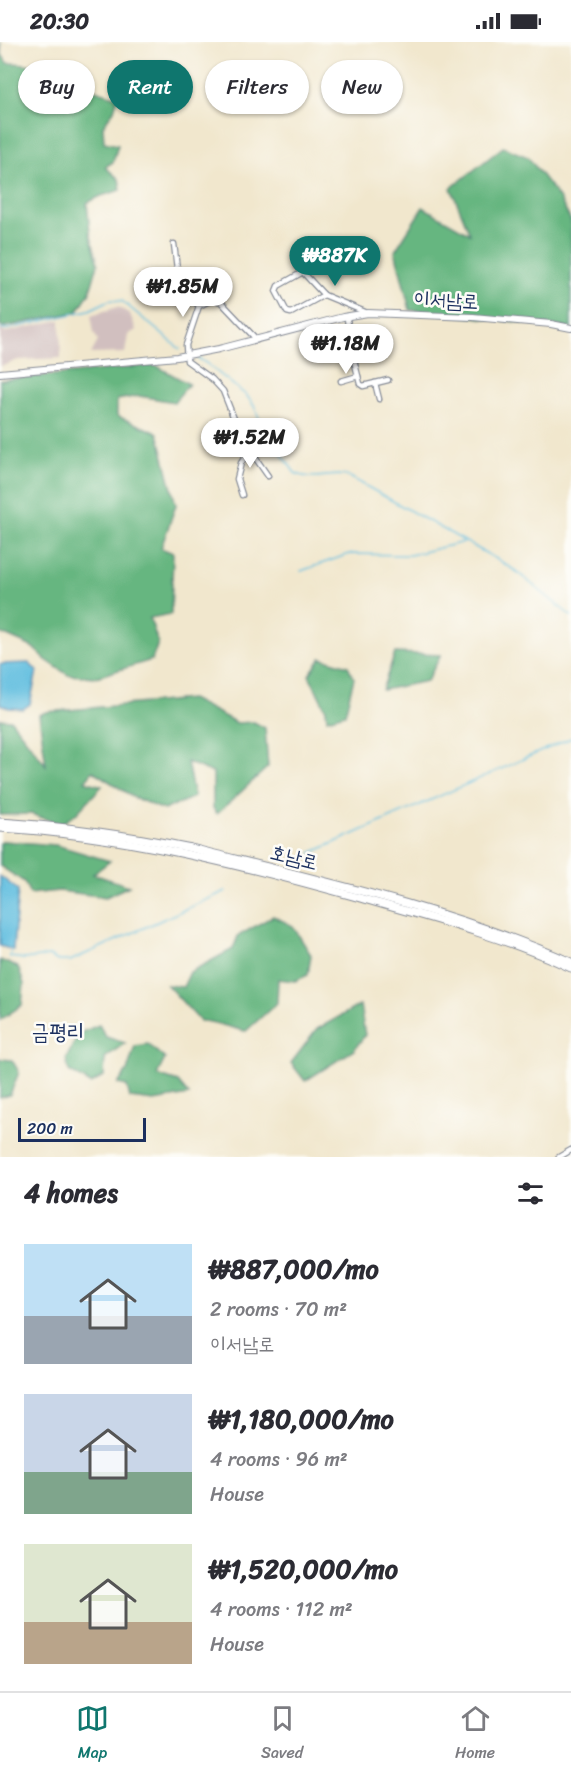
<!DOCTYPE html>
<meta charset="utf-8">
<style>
body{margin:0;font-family:Sriracha,"Poor Story",sans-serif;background:#f2f2f3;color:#2b2b33;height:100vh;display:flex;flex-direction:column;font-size:22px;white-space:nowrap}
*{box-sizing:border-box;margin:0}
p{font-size:20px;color:#7c7c81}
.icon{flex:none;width:33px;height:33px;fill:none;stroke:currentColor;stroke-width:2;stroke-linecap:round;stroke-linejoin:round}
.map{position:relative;height:1115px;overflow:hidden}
.side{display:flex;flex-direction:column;background:#fff;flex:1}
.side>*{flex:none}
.top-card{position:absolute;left:18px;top:18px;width:536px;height:54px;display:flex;gap:12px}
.scale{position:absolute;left:18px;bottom:15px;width:128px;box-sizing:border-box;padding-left:6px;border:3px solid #1b2f5e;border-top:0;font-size:16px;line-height:21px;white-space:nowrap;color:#1b2f5e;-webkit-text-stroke:4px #fdfcf7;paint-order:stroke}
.price{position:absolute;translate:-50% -51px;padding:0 14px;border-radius:21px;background:#fff;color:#222;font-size:20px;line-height:39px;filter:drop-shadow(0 2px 3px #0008)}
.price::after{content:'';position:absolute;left:50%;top:36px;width:18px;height:14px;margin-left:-9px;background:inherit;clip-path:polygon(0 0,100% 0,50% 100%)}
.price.selected{background:#0f766e;color:#fff}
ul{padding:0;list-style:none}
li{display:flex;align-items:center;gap:18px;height:150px;padding:0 24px}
li span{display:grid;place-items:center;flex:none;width:168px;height:120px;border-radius:0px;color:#555}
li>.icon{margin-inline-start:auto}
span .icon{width:72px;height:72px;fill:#fffc;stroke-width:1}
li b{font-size:26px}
h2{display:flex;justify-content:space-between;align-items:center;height:72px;padding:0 24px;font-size:26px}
.pill{padding:0 21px;border-radius:27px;background:#fff;box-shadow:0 2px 4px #0004;font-size:21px;line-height:54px}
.pill.selected{background:#0f766e;color:#fff}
.status{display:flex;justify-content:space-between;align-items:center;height:42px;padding:0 30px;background:#fff;direction:ltr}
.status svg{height:16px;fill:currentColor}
.tabs{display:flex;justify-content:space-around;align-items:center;height:84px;border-top:2px solid #e1e1e2;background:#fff;font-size:16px;color:#7c7c81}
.tabs a{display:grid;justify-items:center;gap:3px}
.tabs .selected{color:#0f766e}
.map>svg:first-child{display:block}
</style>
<div class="status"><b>20:30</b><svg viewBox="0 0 49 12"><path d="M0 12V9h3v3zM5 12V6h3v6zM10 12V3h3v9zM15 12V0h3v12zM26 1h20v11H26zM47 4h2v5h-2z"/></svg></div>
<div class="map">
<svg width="571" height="1115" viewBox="0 0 571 1115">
<rect width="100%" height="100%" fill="#fdfcf7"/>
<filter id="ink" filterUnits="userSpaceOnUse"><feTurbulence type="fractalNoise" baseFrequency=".0167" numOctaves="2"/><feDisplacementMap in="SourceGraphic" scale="12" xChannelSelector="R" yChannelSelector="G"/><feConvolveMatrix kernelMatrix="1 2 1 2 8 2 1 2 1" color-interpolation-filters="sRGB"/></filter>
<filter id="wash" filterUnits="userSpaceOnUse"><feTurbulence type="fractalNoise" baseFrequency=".008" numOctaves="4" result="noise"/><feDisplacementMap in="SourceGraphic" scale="24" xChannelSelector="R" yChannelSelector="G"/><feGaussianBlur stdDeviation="1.35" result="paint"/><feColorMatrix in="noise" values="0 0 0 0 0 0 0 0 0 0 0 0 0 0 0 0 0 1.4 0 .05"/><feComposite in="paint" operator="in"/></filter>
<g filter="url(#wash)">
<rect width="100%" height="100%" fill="#f1e7cd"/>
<g fill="#d1bfbf">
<path d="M118,265L130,272L136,288L128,293L125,311L91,312L98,299L94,291L91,273Z"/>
<path d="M60,278L61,316L18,318L0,325V288L7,290Z"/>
</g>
<g fill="#66b680" stroke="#40726f" stroke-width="1.5">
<path d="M0,0L2,13L7,21C35,21 60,30 87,36L91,47L118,55L114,68L103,84L104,100L118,103L113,120L105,125L119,137L121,148L101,154L87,161L90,191L98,222L90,250L77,270L4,285L0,284Z"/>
<path d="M503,105L528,115L559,156L571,179V286L410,268L395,209L423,165L470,192L451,146Z"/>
<path d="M155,323L189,342L174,360L139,354L117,358V374L158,391L176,463L161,506L173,511L171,572L150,576L158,601L152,618L96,635L68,633L46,618L32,605L0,591V338Z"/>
<path d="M395,611L441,613L427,639L382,648Z"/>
<path d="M321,616L348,624L354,636L345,672L327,677L326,668L309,633Z"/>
<path d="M191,657L237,681L254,680L265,686L268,725L217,772L213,766V731L187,720L194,755L164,768L135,756L93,729L85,739L102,744L77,771L61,782L31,772L0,773V677L11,678L46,723L39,673L46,670Z"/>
<path d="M4,799L56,803L110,819L93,832L129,844L106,855L59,849L30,852L24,840L0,824V801Z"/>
<path d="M273,874L293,884L311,913L308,933L295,939L278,937L277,961L246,989C230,986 214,979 200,979L167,943L183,945L190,930L233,907L238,894Z"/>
<path d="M0,918L18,925L24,942L22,963L0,978Z"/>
<path d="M360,963L365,993L354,1008L305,1039L291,1021L317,987Z"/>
<path d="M99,983L106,995L125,1001L105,1016L104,1034L91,1042L69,1029L66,1017L79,991Z"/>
<path d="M148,1002L165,1017L157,1033L178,1040L189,1053L154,1059L130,1056L127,1044L118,1042L127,1029L135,1004Z"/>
<path d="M0,1017L12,1018L19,1030L10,1053L0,1056Z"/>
</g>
<g fill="#61bedf" stroke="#3e769e" stroke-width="1.5">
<path d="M29,621L37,629L30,662L23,667L9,666L0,662V622Z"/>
<path d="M0,834L18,848L13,908L0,904Z"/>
</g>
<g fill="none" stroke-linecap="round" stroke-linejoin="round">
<g stroke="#61bedf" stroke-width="1.5">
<path d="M0,287H8L89,268L110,258L122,259L180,307"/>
<path d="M197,316L206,321L247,354L254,364L263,386L295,431C313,440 330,430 348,434L500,519L517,530L571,574"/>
<path d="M301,529L349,512L410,513L464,500"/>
<path d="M311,811L571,696"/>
<path d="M11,908L10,915L24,917L49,914L58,919H70L226,849"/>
</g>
</g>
</g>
<g filter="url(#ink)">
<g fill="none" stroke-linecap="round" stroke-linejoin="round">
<g stroke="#868b96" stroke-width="7">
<g id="minor">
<path d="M174,202L179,243L199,264"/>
<path d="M298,225L324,253L365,270"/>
<path d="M303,230L278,244L276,249L287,270L291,271L324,253"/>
<path d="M347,274L349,298L360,342L363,344L388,338"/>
<path d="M353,312L373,307"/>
<path d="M341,339L358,334"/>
<path d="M375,341L379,357"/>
<path d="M250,408L268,434"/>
<path d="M242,453L237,437L241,421L250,408V390L238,387L223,349L212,337L187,319L186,303L199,264L213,257L221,260L257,298"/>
<path d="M559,1115L571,1108"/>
</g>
</g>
<g stroke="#868b96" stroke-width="8">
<path id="major" d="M0,331L177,315L219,307L343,275L368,271L473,275L551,282L571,286"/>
</g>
<g stroke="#868b96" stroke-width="9">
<g id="highway">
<path d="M0,780C64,784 128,793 191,806C319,838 450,867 571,920"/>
<path d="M0,786C123,793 242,823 360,856C431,876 504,895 571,926"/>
</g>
</g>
<use href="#minor" stroke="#fff" stroke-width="4.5"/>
<use href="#major" stroke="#fff" stroke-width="6"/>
<use href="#highway" stroke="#fff" stroke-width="7"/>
</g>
</g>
<g text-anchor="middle" stroke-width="5" stroke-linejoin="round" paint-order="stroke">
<g font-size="20" fill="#1b2f5e" stroke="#fdfcf7">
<text transform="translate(446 258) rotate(3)" y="7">이서남로</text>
<text transform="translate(294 815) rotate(14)" y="7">호남로</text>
</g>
<g font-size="22" fill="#1b2f5e" stroke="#fdfcf7">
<text x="58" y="997">금평리</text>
</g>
</g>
</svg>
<div class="scale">200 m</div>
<b class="price selected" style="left:335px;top:245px">₩887K</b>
<b class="price" style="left:183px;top:276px">₩1.85M</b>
<b class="price" style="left:346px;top:333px">₩1.18M</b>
<b class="price" style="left:250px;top:427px">₩1.52M</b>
<div class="top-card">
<a class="pill">Buy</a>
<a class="pill selected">Rent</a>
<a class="pill">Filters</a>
<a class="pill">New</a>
</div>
</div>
<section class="side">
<h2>4 homes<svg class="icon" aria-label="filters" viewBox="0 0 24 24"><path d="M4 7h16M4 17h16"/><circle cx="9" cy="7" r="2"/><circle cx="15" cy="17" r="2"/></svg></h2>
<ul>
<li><span style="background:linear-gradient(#bfe0f5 60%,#9aa5b1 0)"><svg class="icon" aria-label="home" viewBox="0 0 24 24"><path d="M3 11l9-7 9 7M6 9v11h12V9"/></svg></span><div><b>₩887,000/mo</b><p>2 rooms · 70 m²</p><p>이서남로</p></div></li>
<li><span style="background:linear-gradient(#c9d6e8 65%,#7fa58c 0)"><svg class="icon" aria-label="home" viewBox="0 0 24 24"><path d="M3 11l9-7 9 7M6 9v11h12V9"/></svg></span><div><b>₩1,180,000/mo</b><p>4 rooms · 96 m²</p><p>House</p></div></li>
<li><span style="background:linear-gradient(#dfe7d0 65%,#b9a48a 0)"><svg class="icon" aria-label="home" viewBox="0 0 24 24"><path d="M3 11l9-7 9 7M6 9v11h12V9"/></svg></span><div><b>₩1,520,000/mo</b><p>4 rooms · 112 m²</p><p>House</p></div></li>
</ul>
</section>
<nav class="tabs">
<a class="selected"><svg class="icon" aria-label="map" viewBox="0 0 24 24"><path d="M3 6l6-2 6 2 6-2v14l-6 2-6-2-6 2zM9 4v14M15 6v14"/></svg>Map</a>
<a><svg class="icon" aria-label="saved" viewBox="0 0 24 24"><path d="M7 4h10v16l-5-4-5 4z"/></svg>Saved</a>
<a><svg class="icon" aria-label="home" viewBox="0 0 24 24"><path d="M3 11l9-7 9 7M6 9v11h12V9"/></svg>Home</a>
</nav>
